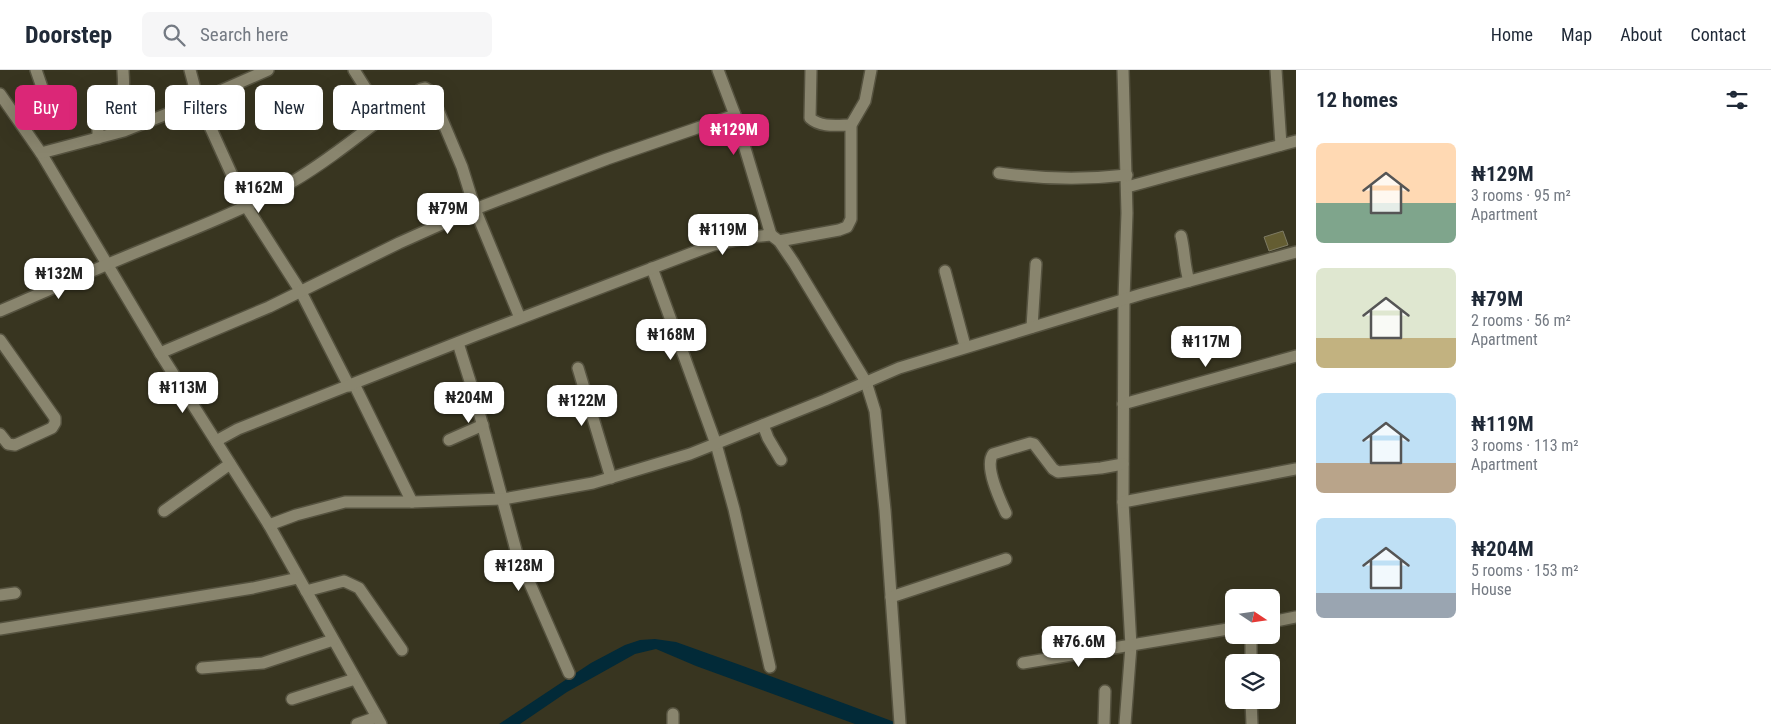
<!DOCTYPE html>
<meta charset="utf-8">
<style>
body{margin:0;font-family:"Roboto Condensed",sans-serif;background:#f6f6f7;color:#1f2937;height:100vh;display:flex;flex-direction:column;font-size:19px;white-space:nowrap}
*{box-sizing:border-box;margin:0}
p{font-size:16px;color:#747a83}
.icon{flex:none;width:28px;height:28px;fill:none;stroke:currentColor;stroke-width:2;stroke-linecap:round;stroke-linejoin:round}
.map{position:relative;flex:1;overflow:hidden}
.details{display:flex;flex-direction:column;background:#fff;width:475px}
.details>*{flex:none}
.banner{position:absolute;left:15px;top:15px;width:475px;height:45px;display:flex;gap:10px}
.needle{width:32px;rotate:103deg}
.fabs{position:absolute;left:1225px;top:519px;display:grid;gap:10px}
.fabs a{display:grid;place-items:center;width:55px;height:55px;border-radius:8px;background:#fff;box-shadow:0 5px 20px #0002;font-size:25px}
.price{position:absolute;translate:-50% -42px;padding:0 11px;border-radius:10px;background:#fff;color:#222;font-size:16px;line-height:32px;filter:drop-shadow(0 1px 2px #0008)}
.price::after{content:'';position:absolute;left:50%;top:30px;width:15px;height:11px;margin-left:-8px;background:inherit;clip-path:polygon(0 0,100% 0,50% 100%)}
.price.active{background:#db2777;color:#fff}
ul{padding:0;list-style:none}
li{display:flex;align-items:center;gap:15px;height:125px;padding:0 20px}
li span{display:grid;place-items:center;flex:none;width:140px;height:100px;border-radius:8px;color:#555}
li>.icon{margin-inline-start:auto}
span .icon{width:60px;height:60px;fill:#fffc;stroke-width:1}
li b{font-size:21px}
h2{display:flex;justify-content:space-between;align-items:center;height:60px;padding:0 20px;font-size:21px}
.pill{padding:0 18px;border-radius:8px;background:#fff;box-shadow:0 5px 20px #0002;font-size:18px;line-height:45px}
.pill.active{background:#db2777;color:#fff}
header{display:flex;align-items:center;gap:30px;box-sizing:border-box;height:70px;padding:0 25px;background:#fff;border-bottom:1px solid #e0e1e3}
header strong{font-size:24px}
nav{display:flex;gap:28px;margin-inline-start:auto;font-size:18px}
.search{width:350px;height:45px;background:#f6f6f7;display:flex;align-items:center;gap:12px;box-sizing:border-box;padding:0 18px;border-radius:8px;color:#747a83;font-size:19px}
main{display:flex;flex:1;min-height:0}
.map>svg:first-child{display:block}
</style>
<header>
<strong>Doorstep</strong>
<div class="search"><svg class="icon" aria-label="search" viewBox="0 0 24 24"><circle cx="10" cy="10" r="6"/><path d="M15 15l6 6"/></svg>Search here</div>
<nav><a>Home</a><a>Map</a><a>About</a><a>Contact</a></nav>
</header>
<main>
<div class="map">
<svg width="1296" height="654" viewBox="0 0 1296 654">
<rect width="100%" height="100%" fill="#383520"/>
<path fill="#022a38" d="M655,569L676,572L743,596L900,654H855L696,596L656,579L635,584L567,622L520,654H499L591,593L625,575L640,570Z"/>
<path fill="#645d32" stroke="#7e7b64" d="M1283,161L1288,175L1269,181L1264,167Z"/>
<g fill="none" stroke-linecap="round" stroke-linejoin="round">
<g stroke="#55523f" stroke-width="14">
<g id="minor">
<path d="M36,0L45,26"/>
<path d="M190,0L198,30L246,136L301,222L349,316"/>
<path d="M354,0L383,46"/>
<path d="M718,0L735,45L771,165"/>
<path d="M811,0L810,48C821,58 838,55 851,55"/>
<path d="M1123,0L1127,143L1124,229L1123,432L1131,576L1125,654"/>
<path d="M1276,0L1281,75"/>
<path d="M0,24L41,83L160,283L269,455L381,654"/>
<path d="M98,68V29C104,28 112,29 118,27C126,23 123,7 123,0"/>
<path d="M41,83L124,61L177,40L268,0"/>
<path d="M999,103C1041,109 1084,110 1127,105"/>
<path d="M1127,117L1296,71"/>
<path d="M1181,166C1185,182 1184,195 1189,211"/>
<path d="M779,171L839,160L847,157L851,149V55L865,31L871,0"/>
<path d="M652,198L716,374L734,439L770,597"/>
<path d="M945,201L965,276"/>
<path d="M0,241C49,220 97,198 147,178C196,158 246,139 292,112C338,85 378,49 421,19L425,18L430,21L462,97L475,139L520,248"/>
<path d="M1032,257L1036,194"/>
<path d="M0,270L55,348V353L52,358L15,375L8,374L0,364"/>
<path d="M458,273L475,327L517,484L569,603"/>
<path d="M160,283L269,237L399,173L475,139L607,89L735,45"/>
<path d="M578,298L611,408"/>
<path d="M354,314L412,432"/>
<path d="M1123,334L1296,286"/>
<path d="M763,355L768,368L781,390"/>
<path d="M449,370L483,355"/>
<path d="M216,371L238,359L474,266L713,175L751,167L771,165L779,171L794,193L866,312L875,341L885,440L900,654"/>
<path d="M1123,432L1296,399"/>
<path d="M164,441L230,394"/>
<path d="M1006,443C1000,430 984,396 993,384L1030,373L1034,374L1053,399L1058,402L1101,398L1123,394"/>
<path d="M269,455L296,445L345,432H412L503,429L593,413L690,384L825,330L899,298L1142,224L1296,182"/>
<path d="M306,521L344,511L359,518L402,580"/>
<path d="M0,525L15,523"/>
<path d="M891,527L1006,489"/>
<path d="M1271,552L1296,547"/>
<path d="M0,559L253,518L298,508"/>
<path d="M1251,565V592"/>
<path d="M1023,593L1234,558"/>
<path d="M202,598L263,593L333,570"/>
<path d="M292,629L355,609"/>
<path d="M1251,630L1252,654"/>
<path d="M673,644V654"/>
<path d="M357,654L377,647"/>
<path d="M1104,654L1105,621"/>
</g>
</g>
<use href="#minor" stroke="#89856e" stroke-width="11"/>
</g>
</svg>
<div class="fabs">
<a><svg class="needle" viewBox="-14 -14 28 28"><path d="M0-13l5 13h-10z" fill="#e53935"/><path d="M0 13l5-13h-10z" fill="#747a83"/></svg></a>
<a><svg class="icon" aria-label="layers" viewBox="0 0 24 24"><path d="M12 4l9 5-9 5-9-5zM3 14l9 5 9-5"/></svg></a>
</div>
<b class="price active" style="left:734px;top:86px">₦129M</b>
<b class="price" style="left:259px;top:144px">₦162M</b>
<b class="price" style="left:448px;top:165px">₦79M</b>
<b class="price" style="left:723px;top:186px">₦119M</b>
<b class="price" style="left:59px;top:230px">₦132M</b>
<b class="price" style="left:671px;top:291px">₦168M</b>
<b class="price" style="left:1206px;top:298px">₦117M</b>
<b class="price" style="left:183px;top:344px">₦113M</b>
<b class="price" style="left:469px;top:354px">₦204M</b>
<b class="price" style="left:582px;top:357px">₦122M</b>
<b class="price" style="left:519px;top:522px">₦128M</b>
<b class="price" style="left:1079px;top:598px">₦76.6M</b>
<div class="banner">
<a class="pill active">Buy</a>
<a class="pill">Rent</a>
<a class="pill">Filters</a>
<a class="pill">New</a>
<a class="pill">Apartment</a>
</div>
</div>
<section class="details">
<h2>12 homes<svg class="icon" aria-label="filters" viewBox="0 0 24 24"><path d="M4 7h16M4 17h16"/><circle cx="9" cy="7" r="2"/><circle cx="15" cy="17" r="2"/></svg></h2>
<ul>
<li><span style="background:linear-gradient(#ffd9b3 60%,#7fa58c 0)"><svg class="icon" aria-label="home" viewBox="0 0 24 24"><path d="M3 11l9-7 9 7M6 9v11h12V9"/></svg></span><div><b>₦129M</b><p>3 rooms · 95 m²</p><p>Apartment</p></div></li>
<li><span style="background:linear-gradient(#dfe7d0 70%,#c2b280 0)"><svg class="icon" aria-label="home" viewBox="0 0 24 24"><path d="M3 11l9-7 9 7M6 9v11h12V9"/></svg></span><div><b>₦79M</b><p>2 rooms · 56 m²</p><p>Apartment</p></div></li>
<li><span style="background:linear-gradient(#bfe0f5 70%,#b9a48a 0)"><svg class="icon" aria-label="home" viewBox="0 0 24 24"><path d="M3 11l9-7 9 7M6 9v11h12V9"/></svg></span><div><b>₦119M</b><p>3 rooms · 113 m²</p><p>Apartment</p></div></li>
<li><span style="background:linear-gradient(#bfe0f5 75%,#9aa5b1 0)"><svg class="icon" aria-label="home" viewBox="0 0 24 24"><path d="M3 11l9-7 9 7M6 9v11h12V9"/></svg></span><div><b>₦204M</b><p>5 rooms · 153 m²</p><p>House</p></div></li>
</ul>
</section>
</main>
